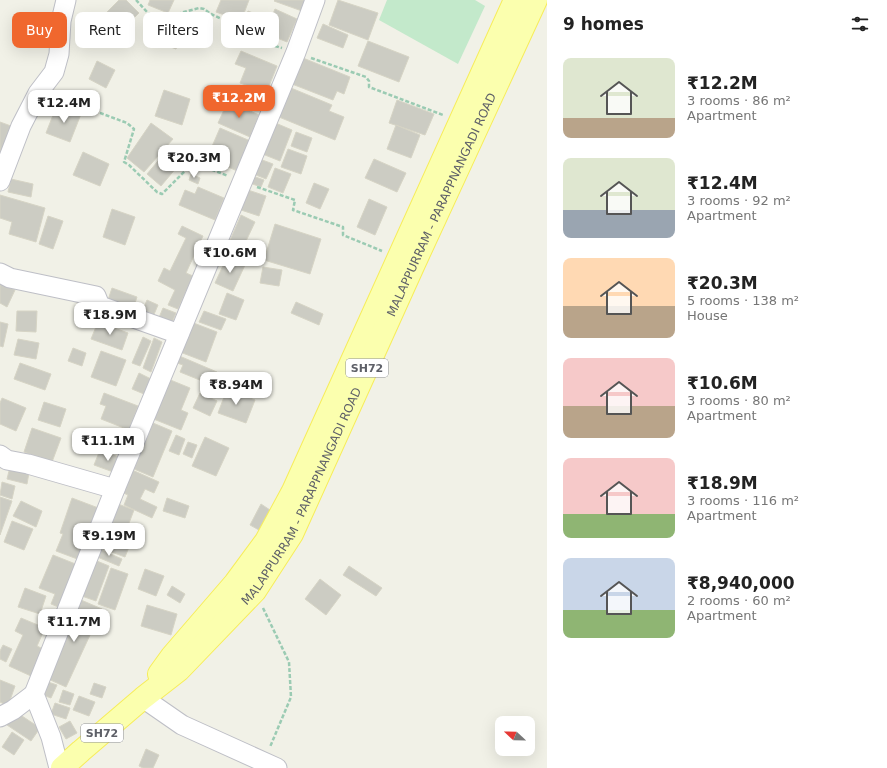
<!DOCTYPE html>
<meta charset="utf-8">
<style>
body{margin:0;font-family:"DejaVu Sans",sans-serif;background:#f6f6f6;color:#222;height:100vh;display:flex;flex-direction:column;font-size:15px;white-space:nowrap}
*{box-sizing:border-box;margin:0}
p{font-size:13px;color:#767676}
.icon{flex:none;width:22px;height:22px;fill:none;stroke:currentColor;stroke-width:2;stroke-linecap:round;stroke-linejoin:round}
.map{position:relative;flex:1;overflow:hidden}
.side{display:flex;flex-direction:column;background:#fff;width:340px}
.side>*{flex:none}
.banner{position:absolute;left:12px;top:12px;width:380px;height:36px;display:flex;gap:8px}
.needle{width:26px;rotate:292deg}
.controls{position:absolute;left:495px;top:716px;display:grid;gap:8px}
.controls a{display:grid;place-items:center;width:40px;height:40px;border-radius:8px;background:#fff;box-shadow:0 4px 16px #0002;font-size:20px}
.price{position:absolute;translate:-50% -34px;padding:0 9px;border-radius:8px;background:#fff;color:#222;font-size:13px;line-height:26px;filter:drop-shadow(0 1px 2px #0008)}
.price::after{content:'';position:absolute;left:50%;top:24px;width:12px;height:9px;margin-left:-6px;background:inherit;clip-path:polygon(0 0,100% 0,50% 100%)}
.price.on{background:#f0672e;color:#fff}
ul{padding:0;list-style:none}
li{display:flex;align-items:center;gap:12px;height:100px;padding:0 16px}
li span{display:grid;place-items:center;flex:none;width:112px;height:80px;border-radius:8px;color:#555}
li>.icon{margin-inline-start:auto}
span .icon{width:48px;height:48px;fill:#fffc;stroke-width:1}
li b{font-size:17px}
h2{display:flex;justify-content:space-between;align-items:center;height:48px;padding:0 16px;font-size:17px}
.pill{padding:0 14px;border-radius:8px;background:#fff;box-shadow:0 4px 16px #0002;font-size:14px;line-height:36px}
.pill.on{background:#f0672e;color:#fff}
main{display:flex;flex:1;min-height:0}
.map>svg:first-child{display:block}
</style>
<main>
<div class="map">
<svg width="547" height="768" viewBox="0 0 547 768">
<rect width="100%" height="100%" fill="#f1f1e7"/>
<path fill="#c3e9cb" d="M387,0H475L485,6L458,64L379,20Z"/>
<g fill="#ccccc3" stroke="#d6d4c5">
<path d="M119,0H126L139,13L121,31L104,15Z"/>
<path d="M150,0H174L168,13L148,5Z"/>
<path d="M221,0H249L241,21L216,12Z"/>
<path d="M275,0H306L302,11L274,1Z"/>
<path d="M338,0L378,13L368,40L329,25Z"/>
<path d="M275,9L297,19L287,42L265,33Z"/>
<path d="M248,11L258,15L252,28L243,24Z"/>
<path d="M260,15L270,19L264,32L255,28Z"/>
<path d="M162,24L183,33L176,49L155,41Z"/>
<path d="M323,24L348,35L343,48L317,38Z"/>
<path d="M368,41L409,57L399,82L358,66Z"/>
<path d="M241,51L277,66L260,109L243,102L249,86L240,83L246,68L235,64Z"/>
<path d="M303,58L350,77L344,94L337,91L333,100L292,84Z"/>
<path d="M97,61L115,70L106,88L89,79Z"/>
<path d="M291,88L332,105L329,111L344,117L335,140L279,117Z"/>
<path d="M164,90L190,99L182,125L155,116Z"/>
<path d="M397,100L434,114L425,135L389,123Z"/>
<path d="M228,101L259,115L250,137L218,123Z"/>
<path d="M57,105L81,114L70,142L46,133Z"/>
<path d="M0,122L11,126L1,152H0Z"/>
<path d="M273,122L292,130L280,161L260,153Z"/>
<path d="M151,123L173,139L144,172L127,158Z"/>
<path d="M396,125L420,135L411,158L387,149Z"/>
<path d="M220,128L255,143L242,173L207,158Z"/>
<path d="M296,132L312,138L307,152L291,146Z"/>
<path d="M288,149L307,156L301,174L281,167Z"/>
<path d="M83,152L109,164L100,186L73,175Z"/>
<path d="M163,155L177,167L161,186L147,174Z"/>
<path d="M257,158L273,164L266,179L251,173Z"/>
<path d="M374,159L406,173L397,192L365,178Z"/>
<path d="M275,168L291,174L283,193L268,187Z"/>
<path d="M191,174L200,178L198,184L189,180Z"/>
<path d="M250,175L264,180L261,187L247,182Z"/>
<path d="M11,179L33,184L31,197L8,192Z"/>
<path d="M314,183L329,189L320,209L306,203Z"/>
<path d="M198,187L224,198L215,220L179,205L185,190L195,194Z"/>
<path d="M245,189L266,196L259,216L238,209Z"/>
<path d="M0,195L45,208L36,242L9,234L12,222L0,218Z"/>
<path d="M369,199L387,207L375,235L357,227Z"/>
<path d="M112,209L135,217L125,245L103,237Z"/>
<path d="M241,215L255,222L238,258L225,252Z"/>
<path d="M48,216L63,221L53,249L39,244Z"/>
<path d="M275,224L321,239L310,274L264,260Z"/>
<path d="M182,226L203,236L186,273L193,276L178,309L168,305L175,290L158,281L164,268L170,271L186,238L178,234Z"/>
<path d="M227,257L245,265L233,291L215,283Z"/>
<path d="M263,267L282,270L279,286L260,283Z"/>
<path d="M0,283L15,290L7,307L0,303Z"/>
<path d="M112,288L137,297L132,312L107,303Z"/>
<path d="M227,293L244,300L236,320L219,314Z"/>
<path d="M147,300L158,305L152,319L141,314Z"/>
<path d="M296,302L323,314L319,325L291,313Z"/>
<path d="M163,308L176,313L171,325L158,320Z"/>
<path d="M17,311H37L36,332L16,331Z"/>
<path d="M204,311L226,319L221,330L199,322Z"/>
<path d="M0,322L8,324L3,347L0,346Z"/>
<path d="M98,322L128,333L122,350L91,339Z"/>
<path d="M191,322L217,332L206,362L180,352Z"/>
<path d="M143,337L151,341L140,366L132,363Z"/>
<path d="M154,338L162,342L151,372L143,368Z"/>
<path d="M18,339L39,343L36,359L14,355Z"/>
<path d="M73,348L86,353L82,366L68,361Z"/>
<path d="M101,351L126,360L116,386L91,377Z"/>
<path d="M177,355L217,372L212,385L180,372L183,365L174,362Z"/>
<path d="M20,363L51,374L45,390L14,379Z"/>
<path d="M139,373L151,379L144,394L132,389Z"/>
<path d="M168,379L190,388L181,410L188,413L181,430L151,418Z"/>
<path d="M227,389L255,400L246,423L218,413Z"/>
<path d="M104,393L138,406L129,430L101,419L106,406L100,404Z"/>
<path d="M200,393L217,401L210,416L193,408Z"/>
<path d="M2,398L26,408L16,431L0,424V403Z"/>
<path d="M44,402L66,409L60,427L38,420Z"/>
<path d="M153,423L172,431L153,477L134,469Z"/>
<path d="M32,428L61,438L52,462L24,452Z"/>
<path d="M176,435L185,439L179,455L169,451Z"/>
<path d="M205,437L229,448L216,476L192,466Z"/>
<path d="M188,442L197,445L192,458L183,454Z"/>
<path d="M100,450L121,458L116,473L94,465Z"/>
<path d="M11,463L30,467L27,484L7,479Z"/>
<path d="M130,469L159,482L154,493L145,489L140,499L157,507L152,518L124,505L128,495L119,491Z"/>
<path d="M2,482L15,486L12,499L0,495Z"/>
<path d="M0,497L12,501L0,535Z"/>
<path d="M72,498L101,509L80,560L56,551L63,534L60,533Z"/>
<path d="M167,498L189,506L185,518L163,511Z"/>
<path d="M21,501L42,511L36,527L13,516Z"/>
<path d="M118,504L134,510L123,539L131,542L125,557L101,548Z"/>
<path d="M261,504L270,510L259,530L250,525Z"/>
<path d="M12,521L33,529L24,550L4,542Z"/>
<path d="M99,549L122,559L119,566L95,556Z"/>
<path d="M53,555L78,565L61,608L51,604L55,594L39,588Z"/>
<path d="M92,559L109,566L96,601L79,595Z"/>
<path d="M349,566L382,588L376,596L343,575Z"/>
<path d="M111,568L128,574L115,610L98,604Z"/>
<path d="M145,569L164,576L156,596L138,589Z"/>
<path d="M320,579L341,595L326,615L305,599Z"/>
<path d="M172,586L185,594L180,603L167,595Z"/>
<path d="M25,588L46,596L40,614L18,607Z"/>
<path d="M81,600L102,609L66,687L46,678Z"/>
<path d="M147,605L177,614L171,635L141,626Z"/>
<path d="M21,618L45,628L37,646L43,649L31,676L9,666L23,635L15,631Z"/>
<path d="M3,645L12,649L6,662L0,659V651Z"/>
<path d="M0,680L15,686L8,706L0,702Z"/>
<path d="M48,682L57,685L51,698L43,695Z"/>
<path d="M94,683L106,687L102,698L90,694Z"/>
<path d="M63,690L74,694L70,705L59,702Z"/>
<path d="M79,696L95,702L89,716L73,710Z"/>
<path d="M55,703L70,708L66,719L51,714Z"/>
<path d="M16,712L40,728L31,741L7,725Z"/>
<path d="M70,721L77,733L66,739L59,727Z"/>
<path d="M12,732L24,740L14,755L2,747Z"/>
<path d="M146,749L159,755L153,768H143L139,766Z"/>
</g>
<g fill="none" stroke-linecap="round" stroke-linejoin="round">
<g stroke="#bebfc6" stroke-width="21">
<g id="minor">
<path d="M0,181L21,126L38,93L54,72L59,54L61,21L66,0"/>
<path d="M0,273L10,278L96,296L100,306L179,334"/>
<path d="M0,455L7,460L28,464L115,489"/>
<path d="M143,698L182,725L277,768"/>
<path d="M0,717L13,710L34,694"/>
<path d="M59,768L51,737L34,694L115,489L296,52L315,0"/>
</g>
</g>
<g stroke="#f7ed5a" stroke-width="24">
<g id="major">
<path d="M159,674L172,656L235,583L266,541L293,491L515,0"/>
<path id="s1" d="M62,768L81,751L143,698L179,670L255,591L292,534L414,264L536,0"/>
</g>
</g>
<g stroke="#9bcbb3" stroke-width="2.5" stroke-dasharray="4 2" stroke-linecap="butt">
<path d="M136,0L148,13L157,17L173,15L199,8L204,9L211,14L230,23L268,44L282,48"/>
<path d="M311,58L366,77L369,81V87L443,115"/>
<path d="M55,96L127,123L134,129L124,162L129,165L157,192L162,194L191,165L195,163L228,176"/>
<path d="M257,187L295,200L293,210L343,227V235L382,251"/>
<path d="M263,608L289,662L291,697L270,747"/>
</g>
<use href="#minor" stroke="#fff" stroke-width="19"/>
<use href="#major" stroke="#fbffae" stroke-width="22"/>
</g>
<g text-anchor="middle" stroke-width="3.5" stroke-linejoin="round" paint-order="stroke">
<g fill="#fff" stroke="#8e9095" stroke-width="1">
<rect x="346" y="359" width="42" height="18" rx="3"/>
<rect x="81" y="724" width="42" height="18" rx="3"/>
</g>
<g font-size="11" font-weight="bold" fill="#5e6068">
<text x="367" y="372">SH72</text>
<text x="102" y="737">SH72</text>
</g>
<g font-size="12" fill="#5e6068" stroke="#fff">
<text dy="4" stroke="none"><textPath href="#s1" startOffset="692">MALAPPURRAM - PARAPPNANGADI ROAD</textPath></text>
<text dy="4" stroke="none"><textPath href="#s1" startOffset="368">MALAPPURRAM - PARAPPNANGADI ROAD</textPath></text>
</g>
</g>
</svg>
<div class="controls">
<a><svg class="needle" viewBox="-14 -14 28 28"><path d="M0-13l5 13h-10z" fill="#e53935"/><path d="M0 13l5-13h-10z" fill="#767676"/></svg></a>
</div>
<b class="price on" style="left:239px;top:119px">₹12.2M</b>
<b class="price" style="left:64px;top:124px">₹12.4M</b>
<b class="price" style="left:194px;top:179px">₹20.3M</b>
<b class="price" style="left:230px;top:274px">₹10.6M</b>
<b class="price" style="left:110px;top:336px">₹18.9M</b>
<b class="price" style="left:236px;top:406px">₹8.94M</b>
<b class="price" style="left:108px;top:462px">₹11.1M</b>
<b class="price" style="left:109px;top:557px">₹9.19M</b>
<b class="price" style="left:74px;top:643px">₹11.7M</b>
<div class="banner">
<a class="pill on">Buy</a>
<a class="pill">Rent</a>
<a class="pill">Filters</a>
<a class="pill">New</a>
</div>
</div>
<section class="side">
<h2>9 homes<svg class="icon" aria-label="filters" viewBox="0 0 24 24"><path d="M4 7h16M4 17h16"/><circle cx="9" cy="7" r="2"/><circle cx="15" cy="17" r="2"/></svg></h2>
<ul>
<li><span style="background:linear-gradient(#dfe7d0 75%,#b9a48a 0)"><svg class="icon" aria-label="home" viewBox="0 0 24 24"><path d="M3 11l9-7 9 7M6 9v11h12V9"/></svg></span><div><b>₹12.2M</b><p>3 rooms · 86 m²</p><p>Apartment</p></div></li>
<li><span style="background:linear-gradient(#dfe7d0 65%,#9aa5b1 0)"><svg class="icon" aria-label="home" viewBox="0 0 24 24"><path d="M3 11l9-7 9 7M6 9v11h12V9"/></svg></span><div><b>₹12.4M</b><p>3 rooms · 92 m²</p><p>Apartment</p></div></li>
<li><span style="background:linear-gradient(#ffd9b3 60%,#b9a48a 0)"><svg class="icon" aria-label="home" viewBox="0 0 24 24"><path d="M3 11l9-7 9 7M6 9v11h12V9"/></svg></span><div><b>₹20.3M</b><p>5 rooms · 138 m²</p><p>House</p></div></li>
<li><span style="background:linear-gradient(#f6c9c9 60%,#b9a48a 0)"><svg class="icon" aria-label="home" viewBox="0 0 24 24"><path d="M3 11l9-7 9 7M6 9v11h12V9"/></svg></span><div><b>₹10.6M</b><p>3 rooms · 80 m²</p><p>Apartment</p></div></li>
<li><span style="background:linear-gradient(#f6c9c9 70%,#8fb573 0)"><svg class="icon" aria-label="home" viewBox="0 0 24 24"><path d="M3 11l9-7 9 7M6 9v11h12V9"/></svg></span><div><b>₹18.9M</b><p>3 rooms · 116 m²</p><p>Apartment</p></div></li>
<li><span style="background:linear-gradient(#c9d6e8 65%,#8fb573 0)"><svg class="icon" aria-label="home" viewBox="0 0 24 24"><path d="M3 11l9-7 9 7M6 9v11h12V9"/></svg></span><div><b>₹8,940,000</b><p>2 rooms · 60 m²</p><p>Apartment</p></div></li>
</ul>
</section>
</main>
